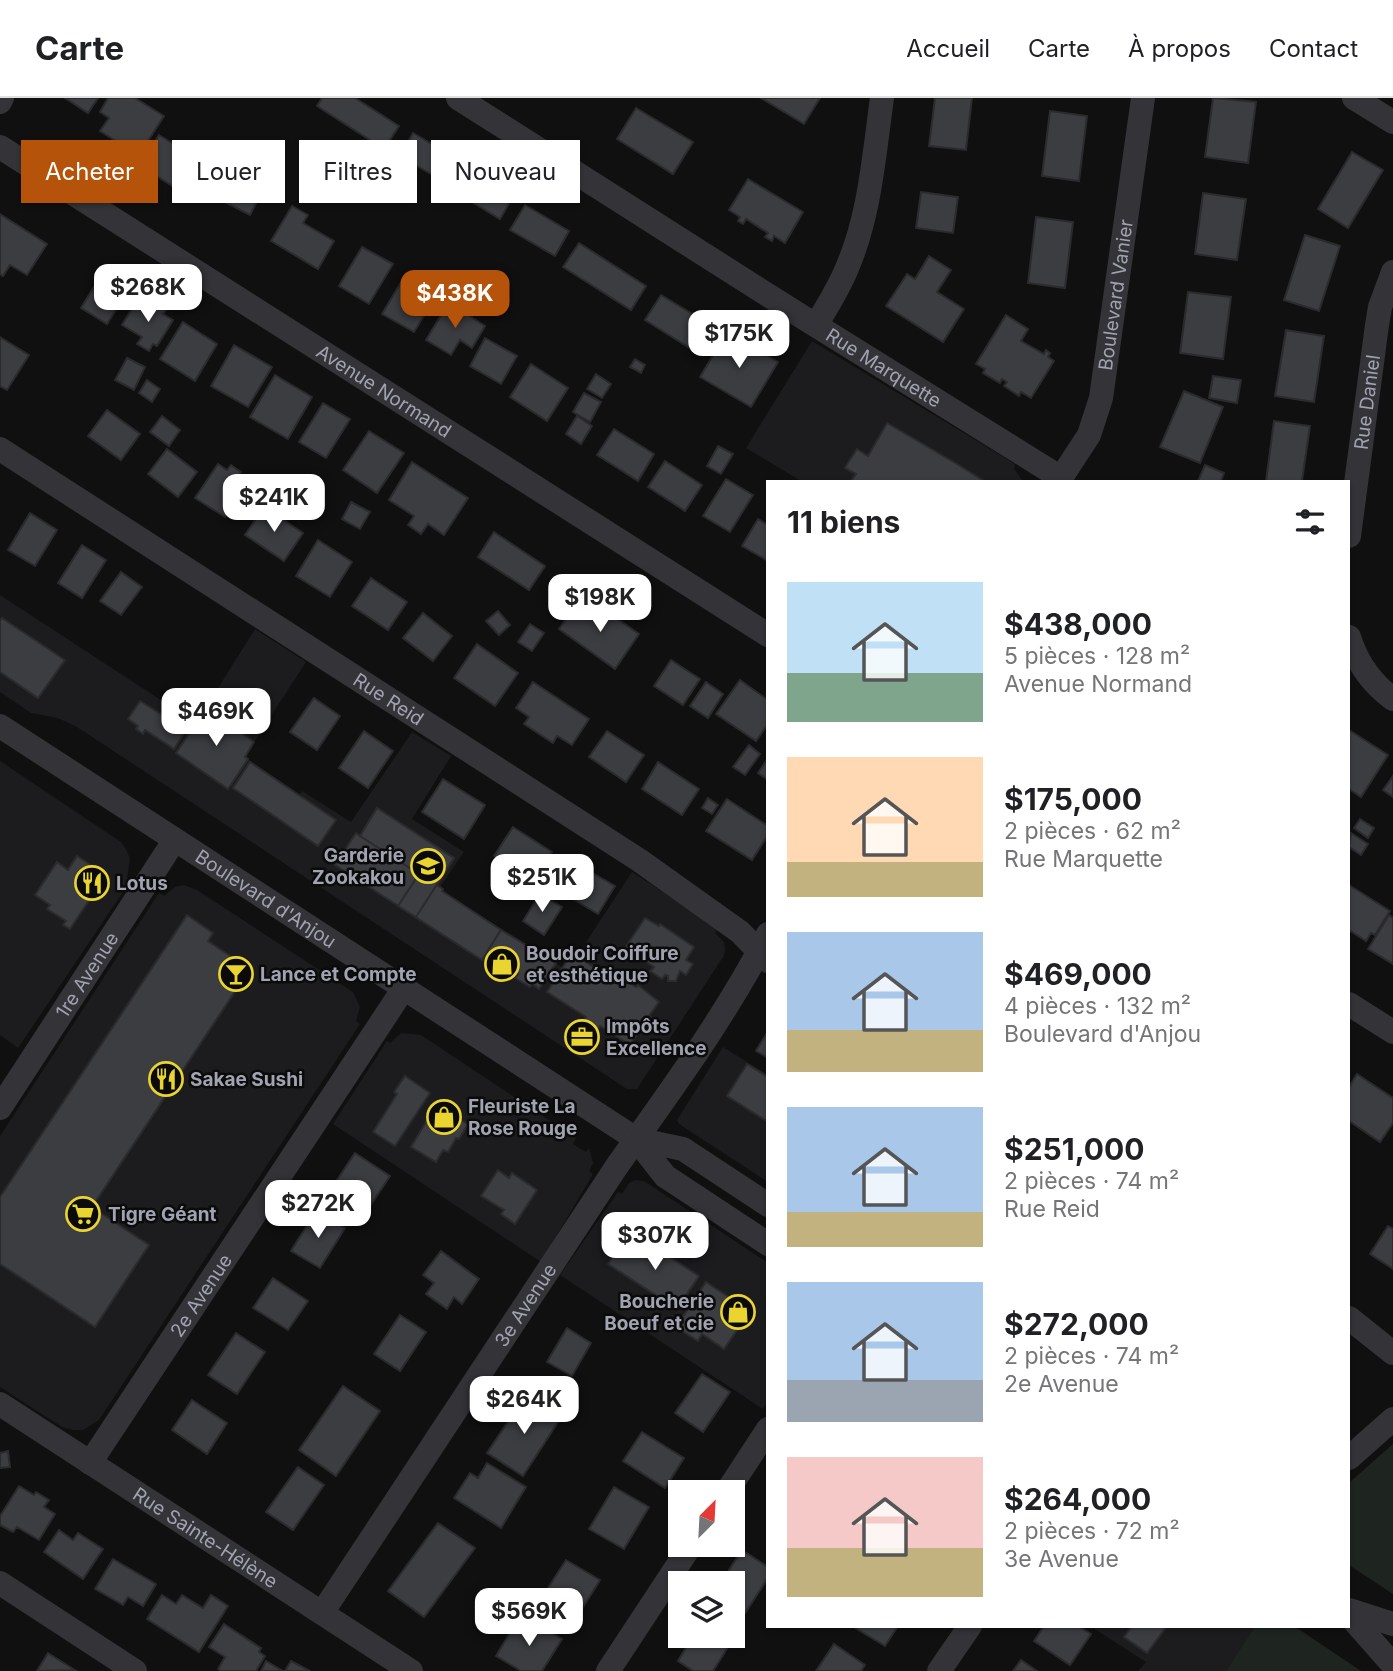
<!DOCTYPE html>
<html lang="fr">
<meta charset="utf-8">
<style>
body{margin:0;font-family:Inter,sans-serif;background:#f6f6f6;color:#202124;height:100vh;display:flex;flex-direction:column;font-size:26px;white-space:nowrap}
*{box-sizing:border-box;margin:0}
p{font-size:23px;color:#757577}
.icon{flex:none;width:38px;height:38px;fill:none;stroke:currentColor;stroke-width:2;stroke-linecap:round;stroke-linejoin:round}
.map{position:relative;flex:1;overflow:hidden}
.side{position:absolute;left:766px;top:382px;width:584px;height:1148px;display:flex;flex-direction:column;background:#fff;border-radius:0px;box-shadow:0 2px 5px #0004}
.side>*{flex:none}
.guide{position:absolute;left:21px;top:42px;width:640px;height:63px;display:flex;gap:14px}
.needle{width:46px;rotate:24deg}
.controls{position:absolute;left:668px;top:1382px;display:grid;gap:14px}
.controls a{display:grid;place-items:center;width:77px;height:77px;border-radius:0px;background:#fff;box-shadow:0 2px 5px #0004;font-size:35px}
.price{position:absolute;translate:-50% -60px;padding:0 16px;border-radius:14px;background:#fff;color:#222;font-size:23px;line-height:46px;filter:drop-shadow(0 2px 4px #0008)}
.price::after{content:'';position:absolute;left:50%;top:42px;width:21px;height:16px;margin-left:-10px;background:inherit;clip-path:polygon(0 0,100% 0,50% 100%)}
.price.on{background:#b45309;color:#fff}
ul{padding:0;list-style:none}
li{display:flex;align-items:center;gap:21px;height:175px;padding:0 21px}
li span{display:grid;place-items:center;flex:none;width:196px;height:140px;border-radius:0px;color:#555}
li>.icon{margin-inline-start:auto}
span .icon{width:84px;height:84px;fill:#fffc;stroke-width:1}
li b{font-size:30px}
h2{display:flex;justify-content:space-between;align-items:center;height:84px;padding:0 21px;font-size:30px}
.tag{padding:0 24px;border-radius:0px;background:#fff;box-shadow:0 2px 5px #0004;font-size:24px;line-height:63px}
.tag.on{background:#b45309;color:#fff}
header{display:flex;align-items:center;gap:42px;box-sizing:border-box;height:98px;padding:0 35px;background:#fff;border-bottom:2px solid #e0e0e0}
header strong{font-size:33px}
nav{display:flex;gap:38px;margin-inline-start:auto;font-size:24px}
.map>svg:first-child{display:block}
</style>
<header>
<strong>Carte</strong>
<nav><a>Accueil</a><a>Carte</a><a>À propos</a><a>Contact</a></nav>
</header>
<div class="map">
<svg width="1393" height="1573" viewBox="0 0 1393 1573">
<rect width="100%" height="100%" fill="#101011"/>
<g fill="#1c1c1e">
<path d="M812,243L1015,366L1014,371L1023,383H801L746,350Z"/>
<path d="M0,497L196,625L255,531L306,564L245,658L251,664L299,697L302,693L351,724L412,634L451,658L412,721L464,754L440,789L442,793L562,869L572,855L577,858L632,774L718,829L715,835L724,844L725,852L723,859L637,991H627L77,629L58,620L31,615L0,594Z"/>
<path d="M0,663L121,744L126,751L130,761L127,779L131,782L18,950L0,937Z"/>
<path d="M184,787L197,792L353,894L360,909L356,923L360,926L99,1322L83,1332H73L62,1329L0,1289V1038L159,795L164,798L175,789Z"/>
<path d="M401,935L421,937L576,1040L573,1046L586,1054L589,1050L593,1065L589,1073L593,1076L541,1164L333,1026L387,943L390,945Z"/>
<path d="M723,949L768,977V1084L679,1026L677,1022Z"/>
<path d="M635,1082L644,1083L768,1165V1303L763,1311L560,1177L618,1094L622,1096L629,1085Z"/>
<path d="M1090,1528H1255L1226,1573H1138L1146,1564Z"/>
</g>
<g fill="#1e2521">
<path d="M1393,1346V1496L1349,1467V1385Z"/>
<path d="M1255,1528H1294L1361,1573H1226Z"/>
</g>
<g fill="#3c3d41" stroke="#2b2a2d" stroke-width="2">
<path d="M65,0H98L88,15Z"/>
<path d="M108,0H135L164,18L146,46L143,43L135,55L100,33L109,20L100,14Z"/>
<path d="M322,0H355L399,28L384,51L317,8Z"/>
<path d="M761,0H820L804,26Z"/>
<path d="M935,0H972L966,52L929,48Z"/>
<path d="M1213,0L1256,4L1248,65L1205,59Z"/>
<path d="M636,10L693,44L673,76L617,41Z"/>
<path d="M1050,13L1087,18L1079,83L1042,78Z"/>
<path d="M413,35L461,63L448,86L400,58Z"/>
<path d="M159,37L206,66L187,97L150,74L154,67L145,61Z"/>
<path d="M1352,54L1383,72L1348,130L1318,111Z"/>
<path d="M228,57L270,78L250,117L209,96Z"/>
<path d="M468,70L514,97L500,121L454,93Z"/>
<path d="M748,81L803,114L785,145L774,138L772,143L765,139L768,135L746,121L743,126L738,123L740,119L729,112Z"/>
<path d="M921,94L958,99L953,135L916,130Z"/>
<path d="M1203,95L1246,101L1237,162L1195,156Z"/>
<path d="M525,107L569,133L555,158L510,132Z"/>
<path d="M292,108L308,117L303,125L334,143L318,171L271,143Z"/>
<path d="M0,116L47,146L27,177L10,167L3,178L0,176Z"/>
<path d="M1036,119L1073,124L1065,190L1028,185Z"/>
<path d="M1305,137L1340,148L1319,213L1284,202Z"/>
<path d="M579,145L646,188L631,212L563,169Z"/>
<path d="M362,149L393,166L369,206L339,188Z"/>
<path d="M929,158L951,172L937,194L964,211L943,244L886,208L907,176L915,181Z"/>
<path d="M105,171L131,187L107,226L81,210Z"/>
<path d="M403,181L435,200L414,234L382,216Z"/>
<path d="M1188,194L1231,199L1223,261L1180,255Z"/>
<path d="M661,197L709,226L693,252L645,222Z"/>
<path d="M138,201L153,210L156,205L166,212L163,216L173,222L157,248L153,246L149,253L137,246L142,239L122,227Z"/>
<path d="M449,204L485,228L472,250L460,242L451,257L426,242Z"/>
<path d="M1006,217L1028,231L1021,243L1044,256L1046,252L1050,255L1048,259L1054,263L1031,300L1021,294L1019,298L1004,288L1007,284L1002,281L1000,285L983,275L985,271L976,266Z"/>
<path d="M183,224L217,246L195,283L160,261Z"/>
<path d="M1286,232L1324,238L1314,304L1275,298Z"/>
<path d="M727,234L778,264L751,309L700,279Z"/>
<path d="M0,239L29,257L7,292L0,288Z"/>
<path d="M485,240L517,258L501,286L470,268Z"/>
<path d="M234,247L272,269L248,309L211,288Z"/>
<path d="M127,260L145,269L134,292L115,282Z"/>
<path d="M635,261L645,267L641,275L630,269Z"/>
<path d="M531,266L568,290L547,323L510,299Z"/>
<path d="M596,276L611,286L602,300L587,291Z"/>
<path d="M275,277L312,299L288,341L250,319Z"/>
<path d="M1213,278L1241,282L1237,305L1209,300Z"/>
<path d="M147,282L160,291L152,304L139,295Z"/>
<path d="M1184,293L1223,309L1200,365L1160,349Z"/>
<path d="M584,295L601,304L590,324L573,314Z"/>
<path d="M323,305L350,321L326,360L299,344Z"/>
<path d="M107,312L140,336L121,362L88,338Z"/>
<path d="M162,318L180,332L169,348L150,334Z"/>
<path d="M577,318L592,328L581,346L566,336Z"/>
<path d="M1274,323L1310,328L1302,383H1266Z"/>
<path d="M887,325L957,366L984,383H851L856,376L845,370L849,363L857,351L868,358Z"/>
<path d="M614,331L654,356L638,383L597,357Z"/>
<path d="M369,333L404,355L377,395L343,372Z"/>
<path d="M718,348L733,356L721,376L707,368Z"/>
<path d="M167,351L197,374L178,399L148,376Z"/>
<path d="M665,363L702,387L685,413L648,389Z"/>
<path d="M412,364L468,400L444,437L428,426L421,436L408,427L414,418L389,402Z"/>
<path d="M218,366L227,372L231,367L241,374L238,379L247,385L225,419L195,400Z"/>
<path d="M1205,367L1224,375L1221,383H1198Z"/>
<path d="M726,381L753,397L730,434L703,418Z"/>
<path d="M351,404L370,414L360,431L342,421Z"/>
<path d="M264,409L303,435L284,463L245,437Z"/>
<path d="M30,415L57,432L35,468L8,452Z"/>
<path d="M758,421L768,427V463L742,448Z"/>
<path d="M494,434L545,468L529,492L478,459Z"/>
<path d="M318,442L352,464L330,499L296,478Z"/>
<path d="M82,447L106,462L82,500L58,485Z"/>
<path d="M121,474L142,489L121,517L100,503Z"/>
<path d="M371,480L407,504L388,532L352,508Z"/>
<path d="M576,507L592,518L599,508L639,536L615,571L559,531Z"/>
<path d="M498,513L510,527L499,537L486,523Z"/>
<path d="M423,515L452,538L433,563L403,540Z"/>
<path d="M2,520L65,562L38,600L0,574V523Z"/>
<path d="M530,526L544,535L532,553L518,544Z"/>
<path d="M477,546L518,575L495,608L454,580Z"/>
<path d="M671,562L700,581L683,607L654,588Z"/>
<path d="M740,582L768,602V626L756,643L716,616Z"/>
<path d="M533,584L589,621L572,647L557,638L553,645L524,626L529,619L516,610Z"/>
<path d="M706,584L723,596L708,620L690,608Z"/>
<path d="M314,600L340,618L317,652L290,634Z"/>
<path d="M140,603L161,616L163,613L188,629L174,651L145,632L143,636L136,631L138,628L128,621Z"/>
<path d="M207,609L254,644L245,659L248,661L228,691L176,655Z"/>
<path d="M1349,632L1388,657L1361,699L1349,691Z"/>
<path d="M364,633L393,653L368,690L339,670Z"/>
<path d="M607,633L644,657L626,684L589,659Z"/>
<path d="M749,647L760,656L745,677L733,669Z"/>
<path d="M768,660V682L758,675Z"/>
<path d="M250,664L336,722L318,748L233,690Z"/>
<path d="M658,664L699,691L682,717L642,691Z"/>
<path d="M1393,678V699L1383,692Z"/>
<path d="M443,681L485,707L464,741L422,714Z"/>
<path d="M708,700L718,707L712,716L702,710Z"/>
<path d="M727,701L768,728V737L752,762L706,733Z"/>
<path d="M377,710L454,760L437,787L443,791L442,793L501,832L482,862L335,767L356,735L360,738Z"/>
<path d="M377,710L454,760L416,819L398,808L419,776L360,738Z"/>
<path d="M1360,721L1374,730L1368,740L1354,730Z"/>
<path d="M513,729L552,754L534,783L494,758Z"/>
<path d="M1351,735L1368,746L1361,757L1349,749Z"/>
<path d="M77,758L106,777L70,831L63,827L66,823L47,811L50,807L35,797L57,764L68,772Z"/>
<path d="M579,767L615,788L598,816L563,795Z"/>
<path d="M1349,787L1390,813L1375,837L1371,835L1366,843L1349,832Z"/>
<path d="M540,796L562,809L544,837L523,823Z"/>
<path d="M187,817L213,835L208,843L250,871L92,1109L149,1147L95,1229L0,1166V1099Z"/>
<path d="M1389,817L1393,820V866L1368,851Z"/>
<path d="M645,820L659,828L660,826L694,849L686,862L693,866L686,877L680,873L676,883H668V878L665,877L662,881L650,873L654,869L625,850Z"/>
<path d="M501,832L556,865L539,891L532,886L530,889L515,880L518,876L506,868L503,872L493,866L497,861L487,854Z"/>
<path d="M572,855L622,887L625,882L636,889L638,887L659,904L649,918L652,920L645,931L642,929L630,947L600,928L588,946H581L575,941V936L586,919L547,894Z"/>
<path d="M768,933V960L756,953Z"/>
<path d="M747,966L768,979V1024L727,998Z"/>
<path d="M1357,976L1393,1000V1025L1380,1044L1349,1023V989Z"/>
<path d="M405,978L430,995L395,1048L373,1034L397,996L394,994Z"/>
<path d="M438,1004L459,1017L457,1020L468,1026L459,1041L456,1040L448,1054L443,1052L436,1064L411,1049Z"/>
<path d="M355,1055L390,1078L370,1108L335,1085Z"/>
<path d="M498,1072L509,1080L512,1075L537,1092L515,1126L501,1116L504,1112L481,1098Z"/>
<path d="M316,1113L345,1130L320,1170L291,1153Z"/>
<path d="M1388,1128L1393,1131V1171L1370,1156Z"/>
<path d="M644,1142L699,1178L677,1211L608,1166L623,1143L637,1152Z"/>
<path d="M441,1153L479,1181L462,1206L454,1199L447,1211L426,1196L434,1185L423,1177Z"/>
<path d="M273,1180L308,1203L288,1232L253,1210Z"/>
<path d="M706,1184L750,1213L724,1251L702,1236L698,1243L679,1231L683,1224L680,1223Z"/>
<path d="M400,1217L426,1234L400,1273L374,1256Z"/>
<path d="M567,1230L591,1245L572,1278L547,1264Z"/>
<path d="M236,1235L265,1254L237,1296L208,1277Z"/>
<path d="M702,1276L730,1294L703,1334L675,1315Z"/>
<path d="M343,1288L380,1313L336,1378L299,1352Z"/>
<path d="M525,1298L560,1321L523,1378L487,1355Z"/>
<path d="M192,1302L227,1325L207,1356L172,1332Z"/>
<path d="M642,1334L684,1360L665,1390L623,1363Z"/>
<path d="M8,1353L10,1369L0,1370V1355Z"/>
<path d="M487,1365L526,1389L501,1430L454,1400L470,1375L478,1380Z"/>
<path d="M298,1369L324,1387L293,1432L266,1414Z"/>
<path d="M19,1388L34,1397L36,1394L49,1402L44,1409L55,1416L39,1442L17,1429L13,1434L0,1427V1418Z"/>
<path d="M614,1389L649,1409L624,1451L589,1431Z"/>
<path d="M438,1425L475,1450L424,1519L388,1493Z"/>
<path d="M59,1432L73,1442L78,1435L103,1451L83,1481L44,1454Z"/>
<path d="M742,1452L768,1469V1480L745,1515L733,1507V1486H720Z"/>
<path d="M113,1461L156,1486L143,1508L128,1499L123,1507L95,1491Z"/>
<path d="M566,1462L600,1482L580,1514L577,1512L568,1527L537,1507Z"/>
<path d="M162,1497L176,1506L182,1497L203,1510L211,1497L228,1508L199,1554L147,1521Z"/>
<path d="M533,1523L562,1541L542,1573H521L496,1558L514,1528L526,1535Z"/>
<path d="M224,1526L261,1550L259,1554L265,1558L256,1573H221L218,1571L225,1559L209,1549Z"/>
<path d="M852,1528H898L885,1548Z"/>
<path d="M1044,1528H1078L1091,1536L1070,1567L1034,1543Z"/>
<path d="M1132,1528H1167L1147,1555L1124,1539Z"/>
<path d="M733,1537L735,1538L713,1573H693L678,1563L693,1538Z"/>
<path d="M834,1546L865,1567L861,1573H816Z"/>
<path d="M48,1555L75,1572L37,1573Z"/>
<path d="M1021,1562L1037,1573H1013Z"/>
<path d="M266,1563L283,1573H261Z"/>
<path d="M291,1563L310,1573H285Z"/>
</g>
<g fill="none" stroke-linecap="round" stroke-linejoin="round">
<g stroke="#333338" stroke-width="24">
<path id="s1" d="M458,0L796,215L1061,380"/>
<path d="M1354,0L1393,24"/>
<path d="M0,4L2,0"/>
<path id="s2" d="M0,49L768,537"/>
<path d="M816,227C827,209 839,190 847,170C870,117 874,57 882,0"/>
<path id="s3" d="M0,351L639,762L740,834L768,863"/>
<path id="s4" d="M1059,383L1089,337L1101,300L1143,0"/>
<path id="s5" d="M1349,438L1377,227L1380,209L1393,174"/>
<path d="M1349,539C1357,565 1371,585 1393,601"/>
<path id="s6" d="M0,628L636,1041L665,1078L768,1146"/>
<path d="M1349,906L1393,934"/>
<path id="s7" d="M0,1010L174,743"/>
<path d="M636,1041L683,1051L768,1107"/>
<path d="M1349,1220L1393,1255"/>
<path id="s8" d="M0,1306L411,1573"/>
<path d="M1349,1360L1393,1321"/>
<path id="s9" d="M90,1365L404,890"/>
<path d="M726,1395L768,1331"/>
<path d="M0,1485L135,1573"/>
<path d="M1349,1512L1393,1526"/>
<path id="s10" d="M322,1515L617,1068C671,992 725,919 768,836"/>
<path d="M1349,1517L1393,1567"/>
<path d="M608,1573L691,1447"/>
<path d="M939,1573L970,1528"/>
</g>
</g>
<defs>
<g id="school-ring" transform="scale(1.75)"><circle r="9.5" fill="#0b0b0c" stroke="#e9d430" stroke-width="1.5"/><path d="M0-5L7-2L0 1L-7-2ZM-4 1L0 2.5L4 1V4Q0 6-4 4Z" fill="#e9d430"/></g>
<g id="restaurant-ring" transform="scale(1.75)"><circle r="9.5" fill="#0b0b0c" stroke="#e9d430" stroke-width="1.5"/><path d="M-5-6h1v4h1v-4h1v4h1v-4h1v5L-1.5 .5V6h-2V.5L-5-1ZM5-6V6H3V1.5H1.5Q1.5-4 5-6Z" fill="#e9d430"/></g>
<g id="shop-ring" transform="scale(1.75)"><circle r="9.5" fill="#0b0b0c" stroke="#e9d430" stroke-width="1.5"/><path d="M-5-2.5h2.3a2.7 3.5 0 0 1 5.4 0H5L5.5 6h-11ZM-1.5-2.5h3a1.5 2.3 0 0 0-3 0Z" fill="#e9d430"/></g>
<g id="bar-ring" transform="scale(1.75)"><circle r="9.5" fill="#0b0b0c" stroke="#e9d430" stroke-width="1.5"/><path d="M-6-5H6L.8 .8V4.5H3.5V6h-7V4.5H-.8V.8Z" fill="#e9d430"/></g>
<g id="office-ring" transform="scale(1.75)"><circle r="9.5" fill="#0b0b0c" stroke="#e9d430" stroke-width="1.5"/><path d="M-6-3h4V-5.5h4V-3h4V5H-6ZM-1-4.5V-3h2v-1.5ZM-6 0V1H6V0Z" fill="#e9d430"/></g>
<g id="supermarket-ring" transform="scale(1.75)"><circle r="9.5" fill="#0b0b0c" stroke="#e9d430" stroke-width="1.5"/><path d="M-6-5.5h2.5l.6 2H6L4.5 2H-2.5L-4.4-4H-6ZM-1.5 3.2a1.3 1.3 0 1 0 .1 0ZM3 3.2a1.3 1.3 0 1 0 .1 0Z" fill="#e9d430"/></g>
</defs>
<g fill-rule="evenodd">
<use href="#school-ring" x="428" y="768"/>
<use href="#restaurant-ring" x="92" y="785"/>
<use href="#shop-ring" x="502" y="866"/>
<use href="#bar-ring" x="236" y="876"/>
<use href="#office-ring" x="582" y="939"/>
<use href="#restaurant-ring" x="166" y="981"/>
<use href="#shop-ring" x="444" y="1019"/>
<use href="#supermarket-ring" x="83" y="1116"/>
<use href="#shop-ring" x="738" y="1214"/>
</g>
<g text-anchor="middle" stroke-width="5" stroke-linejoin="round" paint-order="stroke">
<g font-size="19" fill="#a1a3b1" stroke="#0b0b0c">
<text dy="7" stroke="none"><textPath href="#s4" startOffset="198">Boulevard Vanier</textPath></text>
<text dy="7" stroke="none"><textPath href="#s1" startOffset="504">Rue Marquette</textPath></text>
<text dy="7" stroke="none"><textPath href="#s2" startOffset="455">Avenue Normand</textPath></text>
<text dy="7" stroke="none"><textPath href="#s5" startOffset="135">Rue Daniel</textPath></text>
<text dy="7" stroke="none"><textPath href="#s3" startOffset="462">Rue Reid</textPath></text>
<text dy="7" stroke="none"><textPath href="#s6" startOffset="317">Boulevard d'Anjou</textPath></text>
<text dy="7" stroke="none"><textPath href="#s7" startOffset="159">1re Avenue</textPath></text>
<text dy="7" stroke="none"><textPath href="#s9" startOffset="201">2e Avenue</textPath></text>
<text dy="7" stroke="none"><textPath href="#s10" startOffset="369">3e Avenue</textPath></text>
<text dy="7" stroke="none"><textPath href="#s8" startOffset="245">Rue Sainte-Hélène</textPath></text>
</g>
<g font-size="19" font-weight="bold" fill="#a1a3b1" stroke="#0b0b0c" text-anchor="start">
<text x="404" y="764" text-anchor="end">Garderie<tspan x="404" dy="22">Zookakou</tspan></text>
<text x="116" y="792">Lotus</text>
<text x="526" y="862">Boudoir Coiffure<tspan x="526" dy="22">et esthétique</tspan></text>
<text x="260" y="883">Lance et Compte</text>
<text x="606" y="935">Impôts<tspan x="606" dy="22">Excellence</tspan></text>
<text x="190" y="988">Sakae Sushi</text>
<text x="468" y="1015">Fleuriste La<tspan x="468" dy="22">Rose Rouge</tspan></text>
<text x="108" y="1123">Tigre Géant</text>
<text x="714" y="1210" text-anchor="end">Boucherie<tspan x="714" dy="22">Boeuf et cie</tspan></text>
</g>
</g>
</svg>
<div class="controls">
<a><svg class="needle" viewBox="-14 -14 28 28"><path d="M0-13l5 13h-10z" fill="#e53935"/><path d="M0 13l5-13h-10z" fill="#757577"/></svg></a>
<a><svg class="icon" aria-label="layers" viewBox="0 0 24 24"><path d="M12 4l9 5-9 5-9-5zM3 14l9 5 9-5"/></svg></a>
</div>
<b class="price" style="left:148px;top:226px">$268K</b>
<b class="price on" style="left:455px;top:232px">$438K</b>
<b class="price" style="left:739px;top:272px">$175K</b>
<b class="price" style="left:274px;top:436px">$241K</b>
<b class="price" style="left:600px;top:536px">$198K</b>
<b class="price" style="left:216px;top:650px">$469K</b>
<b class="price" style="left:542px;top:816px">$251K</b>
<b class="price" style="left:318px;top:1142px">$272K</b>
<b class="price" style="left:655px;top:1174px">$307K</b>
<b class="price" style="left:524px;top:1338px">$264K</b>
<b class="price" style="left:529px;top:1550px">$569K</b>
<div class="guide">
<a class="tag on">Acheter</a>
<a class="tag">Louer</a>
<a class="tag">Filtres</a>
<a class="tag">Nouveau</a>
</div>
<section class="side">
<h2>11 biens<svg class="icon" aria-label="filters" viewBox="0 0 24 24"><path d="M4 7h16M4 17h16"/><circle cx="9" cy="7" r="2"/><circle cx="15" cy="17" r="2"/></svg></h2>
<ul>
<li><span style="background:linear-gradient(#bfe0f5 65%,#7fa58c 0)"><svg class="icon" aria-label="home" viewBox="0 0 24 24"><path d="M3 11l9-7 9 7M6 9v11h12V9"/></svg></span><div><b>$438,000</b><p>5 pièces · 128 m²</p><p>Avenue Normand</p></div></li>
<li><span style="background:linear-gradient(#ffd9b3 75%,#c2b280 0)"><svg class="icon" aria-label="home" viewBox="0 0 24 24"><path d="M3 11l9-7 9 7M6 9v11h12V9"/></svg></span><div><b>$175,000</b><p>2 pièces · 62 m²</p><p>Rue Marquette</p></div></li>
<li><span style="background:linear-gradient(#a9c7e8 70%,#c2b280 0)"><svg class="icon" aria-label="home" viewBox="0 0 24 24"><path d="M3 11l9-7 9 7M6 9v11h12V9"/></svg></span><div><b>$469,000</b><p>4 pièces · 132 m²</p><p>Boulevard d'Anjou</p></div></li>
<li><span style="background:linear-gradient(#a9c7e8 75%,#c2b280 0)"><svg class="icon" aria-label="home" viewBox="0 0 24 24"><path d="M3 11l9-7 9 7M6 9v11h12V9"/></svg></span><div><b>$251,000</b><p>2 pièces · 74 m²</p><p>Rue Reid</p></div></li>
<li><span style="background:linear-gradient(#a9c7e8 70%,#9aa5b1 0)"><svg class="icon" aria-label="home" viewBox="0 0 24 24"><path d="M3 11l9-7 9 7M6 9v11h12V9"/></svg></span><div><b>$272,000</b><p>2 pièces · 74 m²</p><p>2e Avenue</p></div></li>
<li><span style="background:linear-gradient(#f6c9c9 65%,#c2b280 0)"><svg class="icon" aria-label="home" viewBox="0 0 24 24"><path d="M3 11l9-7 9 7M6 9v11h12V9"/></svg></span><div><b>$264,000</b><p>2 pièces · 72 m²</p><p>3e Avenue</p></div></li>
</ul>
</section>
</div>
